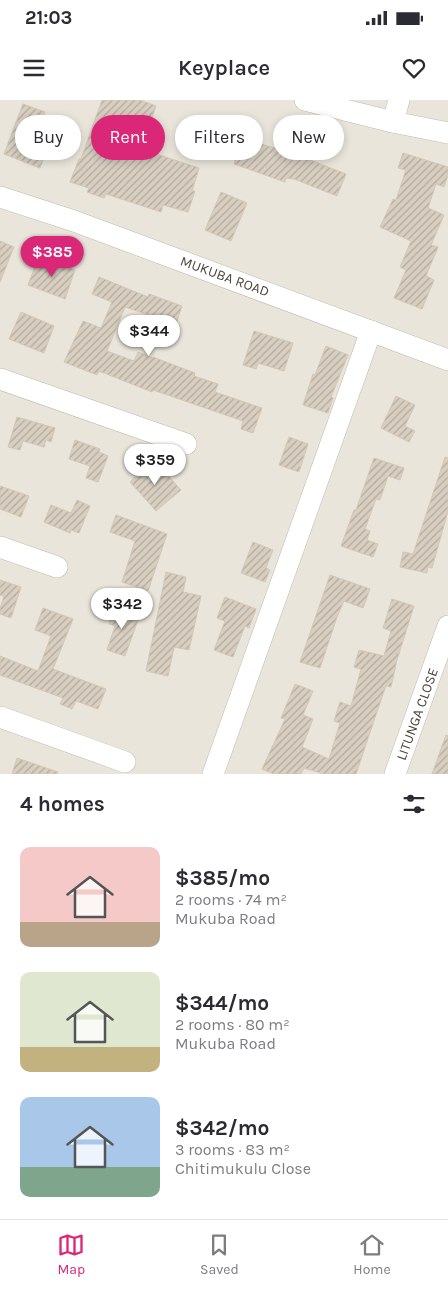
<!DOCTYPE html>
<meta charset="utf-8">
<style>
body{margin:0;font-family:Karla,sans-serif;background:#f7f7f7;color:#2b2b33;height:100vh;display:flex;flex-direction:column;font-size:19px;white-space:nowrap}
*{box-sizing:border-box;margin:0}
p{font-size:16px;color:#7c7c81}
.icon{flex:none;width:28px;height:28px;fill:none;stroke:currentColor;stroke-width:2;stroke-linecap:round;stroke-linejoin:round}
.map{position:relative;height:674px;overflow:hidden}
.details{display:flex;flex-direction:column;background:#fff;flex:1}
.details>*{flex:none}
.banner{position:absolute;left:15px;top:15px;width:419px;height:45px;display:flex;gap:10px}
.price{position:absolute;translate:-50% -42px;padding:0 11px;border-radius:18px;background:#fff;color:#222;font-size:16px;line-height:32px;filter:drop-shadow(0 1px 2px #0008)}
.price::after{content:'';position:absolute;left:50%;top:30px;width:15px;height:11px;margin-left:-8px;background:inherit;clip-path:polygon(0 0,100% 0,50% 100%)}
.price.current{background:#db2777;color:#fff}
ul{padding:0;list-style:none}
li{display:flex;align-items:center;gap:15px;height:125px;padding:0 20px}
li span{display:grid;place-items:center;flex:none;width:140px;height:100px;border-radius:10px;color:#555}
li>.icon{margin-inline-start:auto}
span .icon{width:60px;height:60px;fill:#fffc;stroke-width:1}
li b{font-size:21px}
h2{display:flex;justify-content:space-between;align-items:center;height:60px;padding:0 20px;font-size:21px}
.chip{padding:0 18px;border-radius:22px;background:#fff;box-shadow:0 2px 8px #0003;font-size:18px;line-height:45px}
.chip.current{background:#db2777;color:#fff}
.status{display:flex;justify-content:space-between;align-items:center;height:35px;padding:0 25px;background:#fff;direction:ltr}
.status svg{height:14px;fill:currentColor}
header{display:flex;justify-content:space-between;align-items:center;height:65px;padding:0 20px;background:#fff;font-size:22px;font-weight:600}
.menu{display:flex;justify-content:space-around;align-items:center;height:70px;border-top:1px solid #e1e1e2;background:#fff;font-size:14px;color:#7c7c81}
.menu a{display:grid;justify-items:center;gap:2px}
.menu .current{color:#db2777}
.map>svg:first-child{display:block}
</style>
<div class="status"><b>21:03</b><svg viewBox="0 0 49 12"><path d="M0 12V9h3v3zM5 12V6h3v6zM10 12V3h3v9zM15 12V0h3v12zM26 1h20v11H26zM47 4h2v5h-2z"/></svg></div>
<header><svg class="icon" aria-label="menu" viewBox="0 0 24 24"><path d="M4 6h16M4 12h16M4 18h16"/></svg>Keyplace<svg class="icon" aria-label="heart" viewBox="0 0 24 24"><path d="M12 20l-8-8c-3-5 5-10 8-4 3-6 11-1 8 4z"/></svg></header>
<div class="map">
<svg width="448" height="674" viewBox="0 0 448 674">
<defs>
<pattern id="building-hatch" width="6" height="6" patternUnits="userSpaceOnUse" patternTransform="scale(1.25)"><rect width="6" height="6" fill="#d8cfc1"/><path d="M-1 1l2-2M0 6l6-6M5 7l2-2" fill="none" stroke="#b1aa9e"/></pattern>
</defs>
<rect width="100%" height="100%" fill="#f6f3ec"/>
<rect fill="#eae5da" x="0" y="0" width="448" height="674"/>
<g fill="url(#building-hatch)" stroke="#d3c7b4">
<path d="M102,0H140L156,6L141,49L199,68L192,91H195L188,112L163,105L161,112L106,94L104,98L87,92L89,88L70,82L79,59H81Z"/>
<path d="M23,4L45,12L34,39L49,45L40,68L4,54Z"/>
<path d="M242,38L300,56L346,74L337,96L294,79L286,78L285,82L234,64Z"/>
<path d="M403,53L448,67V75L444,87L436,84L428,108L444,115L431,145L438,147L426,176L434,180L422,209L394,198L406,170L400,167L411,141L380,127L393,99L396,100L406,70L398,68Z"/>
<path d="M221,92L247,103L231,141L205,130Z"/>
<path d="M0,141L14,147L0,182Z"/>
<path d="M39,156L75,170L65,199L28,185Z"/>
<path d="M99,177L148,197L149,194L182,206L176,224L125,207L107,251L134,261L138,252L153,258V257L195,273L194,276L218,284L215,292L262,308L253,333L241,329L243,321L153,290L152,292L99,271L97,275L64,262L83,221L101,228L112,202L92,194Z"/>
<path d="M21,212L54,226L44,253L9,239Z"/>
<path d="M254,231L293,243L284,271L258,263L256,269L243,265Z"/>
<path d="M326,246L348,255L331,297L333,298L328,313L303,305L313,274L315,275Z"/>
<path d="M396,296L415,305L405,326L415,331L409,342L381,328Z"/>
<path d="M17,317L55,328L51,342L46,340L44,347L23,341L20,350L8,347Z"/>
<path d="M289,337L308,344L299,372L279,365Z"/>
<path d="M75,340L100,349L99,352L108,356L98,382L86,378L90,366L69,359Z"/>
<path d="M445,357L448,358V411L432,468L428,467L427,473L400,467L403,452L413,454Z"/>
<path d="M374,358L404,368L400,380L388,376L380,400L376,399L365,429L370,431L367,440L378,444L373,457L341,446L354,410H356Z"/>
<path d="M151,362L158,370L161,368L181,390L156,411L130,382Z"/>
<path d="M0,386L29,396L21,417L0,409Z"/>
<path d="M77,400L90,406L79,433L71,430L70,433L44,422L51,405L71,413Z"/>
<path d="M116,415L167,434L148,491L122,482L135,441L110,432Z"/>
<path d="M253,442L273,450L266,468L270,470L265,482L241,473Z"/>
<path d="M166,472L186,477L183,492L201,496L189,550L174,547L168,576L146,571Z"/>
<path d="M330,475L370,489L363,508L344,501L337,517L320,568L300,562Z"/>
<path d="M0,480L21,487L11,518L0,514V509L4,496L0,495Z"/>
<path d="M225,497L256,509L249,528L245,526L233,557L214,550L225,521L217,518Z"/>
<path d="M392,499L414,506L397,560L391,587L386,586L383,594L356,674H324L304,668L301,674H274L262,669L285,619L281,618L295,584L313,591L303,615L313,619L302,647L329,659L340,623L334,621L340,602L351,606L361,569L354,567L359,550L384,556L391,531L383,528Z"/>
<path d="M115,506L140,515L125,556L107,550L115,526L109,524Z"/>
<path d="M43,508L73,519L53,569L106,589L98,609L76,601L72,609L60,604L63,598L0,575V556L38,571L51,536L35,530Z"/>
<path d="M446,635L448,636V674H432Z"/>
<path d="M17,658L58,672L57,674H12Z"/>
</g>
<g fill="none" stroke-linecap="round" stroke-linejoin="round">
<g stroke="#c2bbae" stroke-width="22">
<g id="minor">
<path d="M305,0L393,22L448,33"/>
<path d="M393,22L399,0"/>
<path d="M0,97L74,121L448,260"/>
<path d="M0,279L186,344"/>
<path d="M0,447L57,467"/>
<path d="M0,617L125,662"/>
<path d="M213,674L371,231"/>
<path d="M395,674L448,526"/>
</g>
</g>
<use href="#minor" stroke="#fff" stroke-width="21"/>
</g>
<g text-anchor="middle" stroke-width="4" stroke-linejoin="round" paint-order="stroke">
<g font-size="14" fill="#4b4439" stroke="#fff">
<text transform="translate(225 176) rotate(20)" y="5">MUKUBA ROAD</text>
<text transform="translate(417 614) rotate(-70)" y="5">LITUNGA CLOSE</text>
</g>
</g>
</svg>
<b class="price current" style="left:52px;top:178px">$385</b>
<b class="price" style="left:149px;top:257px">$344</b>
<b class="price" style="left:155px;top:386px">$359</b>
<b class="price" style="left:122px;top:530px">$342</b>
<div class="banner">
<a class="chip">Buy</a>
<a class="chip current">Rent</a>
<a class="chip">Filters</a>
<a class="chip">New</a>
</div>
</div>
<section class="details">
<h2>4 homes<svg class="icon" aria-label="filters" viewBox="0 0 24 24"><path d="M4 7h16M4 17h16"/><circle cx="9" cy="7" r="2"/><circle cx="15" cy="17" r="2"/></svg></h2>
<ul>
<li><span style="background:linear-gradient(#f6c9c9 75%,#b9a48a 0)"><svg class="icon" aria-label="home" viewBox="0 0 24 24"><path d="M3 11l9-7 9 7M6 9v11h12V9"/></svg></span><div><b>$385/mo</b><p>2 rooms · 74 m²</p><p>Mukuba Road</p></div></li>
<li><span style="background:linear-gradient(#dfe7d0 75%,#c2b280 0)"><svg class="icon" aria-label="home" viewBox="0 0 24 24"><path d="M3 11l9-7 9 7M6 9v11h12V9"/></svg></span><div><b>$344/mo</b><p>2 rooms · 80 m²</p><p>Mukuba Road</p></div></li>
<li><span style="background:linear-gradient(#a9c7e8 70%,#7fa58c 0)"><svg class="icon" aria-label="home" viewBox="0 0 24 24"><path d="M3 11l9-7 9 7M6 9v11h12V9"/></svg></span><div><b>$342/mo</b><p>3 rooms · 83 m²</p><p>Chitimukulu Close</p></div></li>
</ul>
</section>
<nav class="menu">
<a class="current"><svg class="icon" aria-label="map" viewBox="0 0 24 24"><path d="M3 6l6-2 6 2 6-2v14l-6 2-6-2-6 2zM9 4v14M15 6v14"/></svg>Map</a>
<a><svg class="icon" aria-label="saved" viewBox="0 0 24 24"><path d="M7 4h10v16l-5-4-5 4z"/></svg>Saved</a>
<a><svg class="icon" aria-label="home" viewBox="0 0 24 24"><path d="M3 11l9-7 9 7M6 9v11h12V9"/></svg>Home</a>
</nav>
